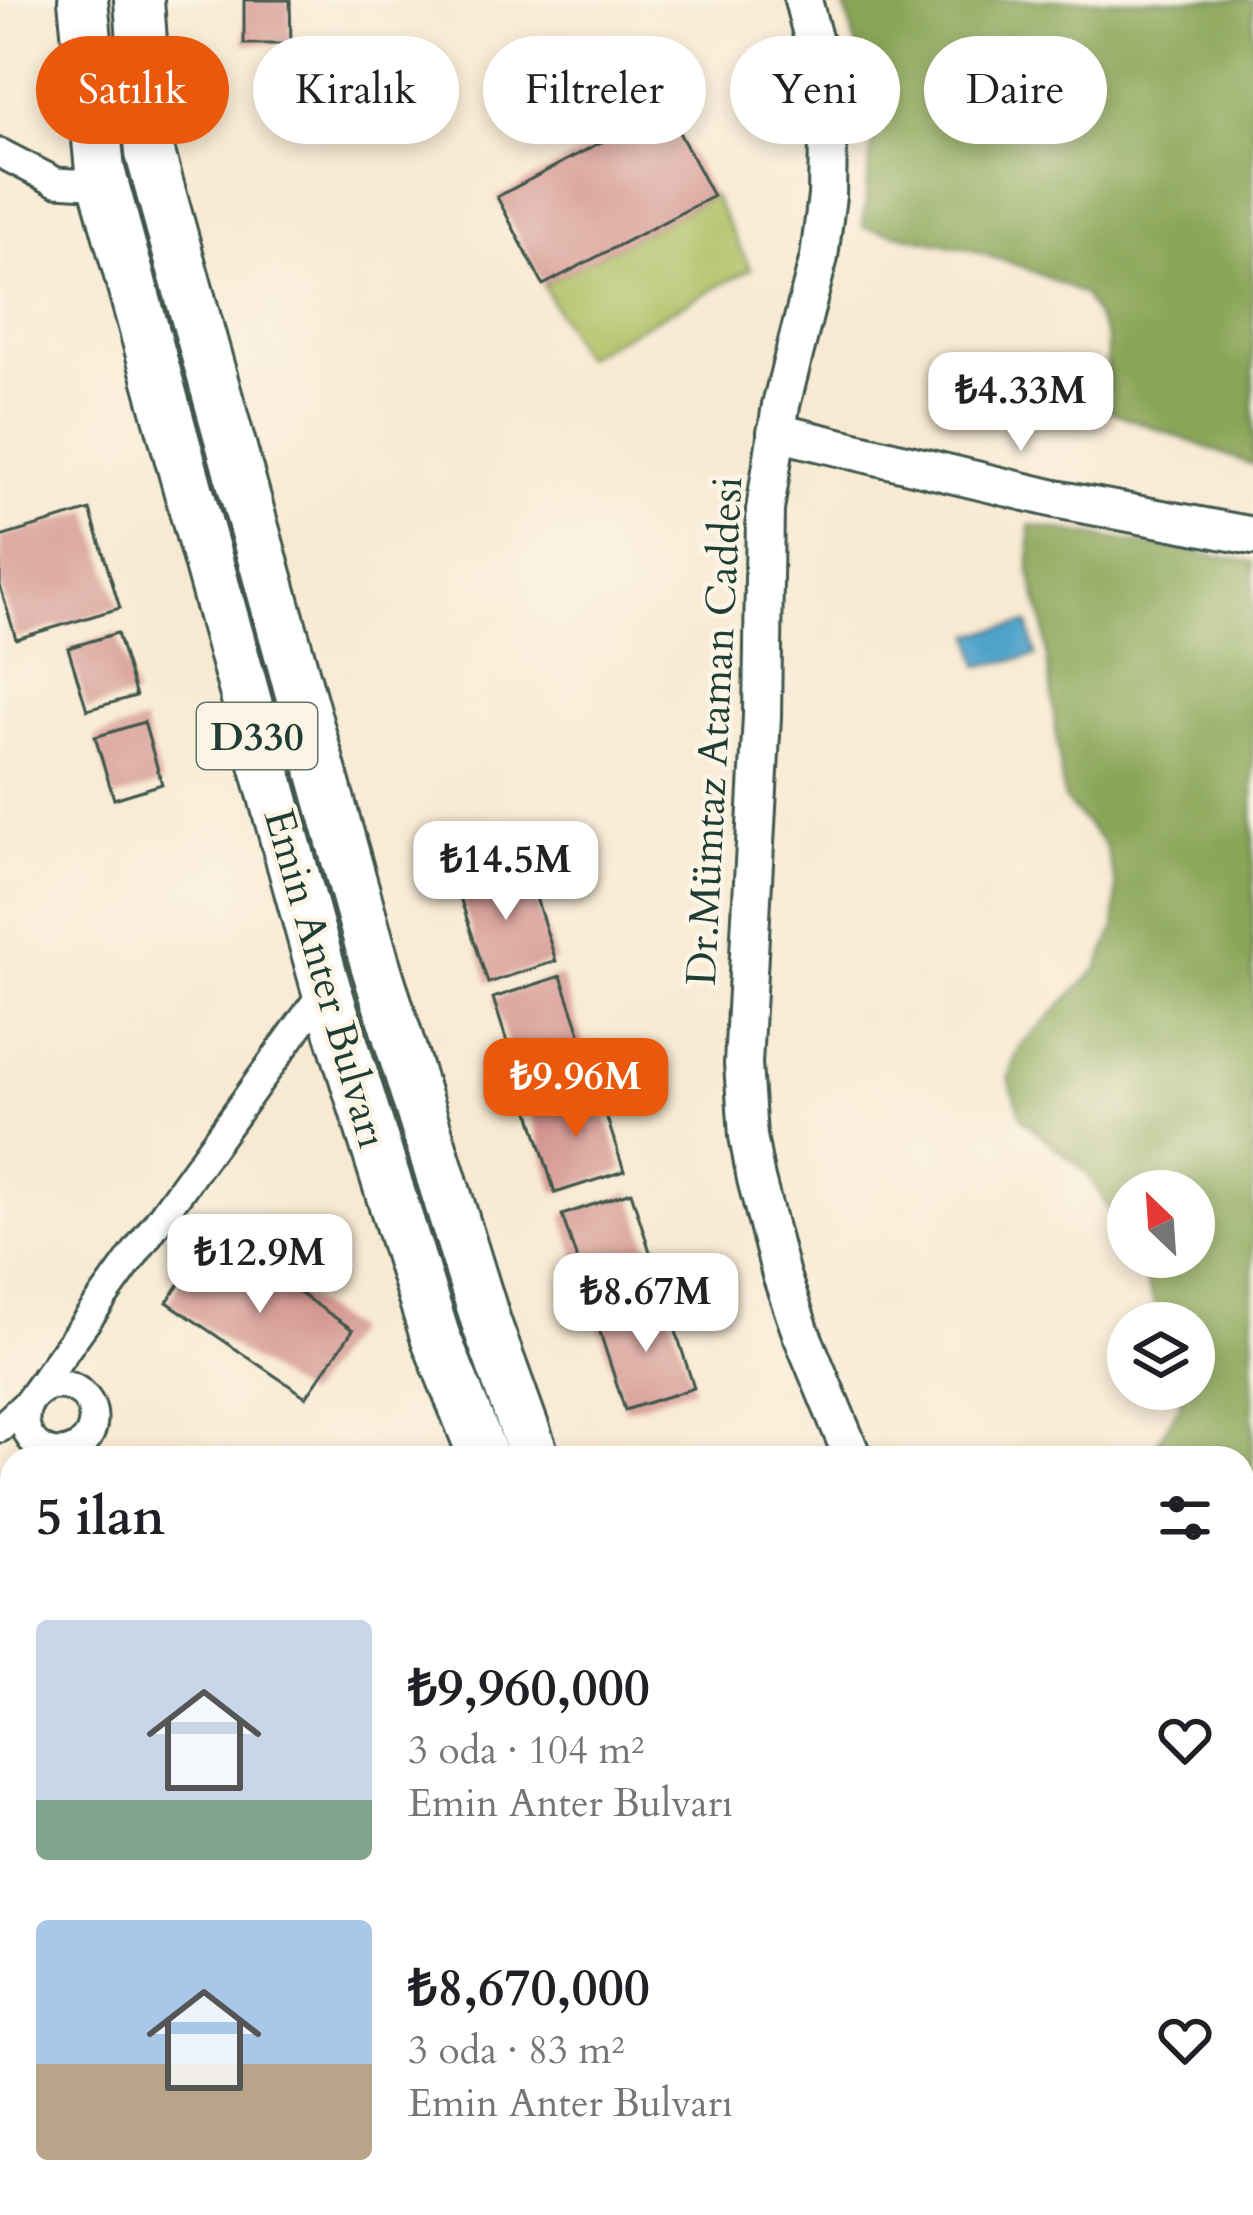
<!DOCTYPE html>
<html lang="tr">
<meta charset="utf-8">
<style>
body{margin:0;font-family:Cardo,serif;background:#f6f6f6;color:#202124;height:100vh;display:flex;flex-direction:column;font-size:45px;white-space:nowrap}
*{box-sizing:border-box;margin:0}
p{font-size:39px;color:#757577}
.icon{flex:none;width:66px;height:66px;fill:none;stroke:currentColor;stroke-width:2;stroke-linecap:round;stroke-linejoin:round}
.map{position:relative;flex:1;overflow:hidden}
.panel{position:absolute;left:0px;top:1446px;width:1254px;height:771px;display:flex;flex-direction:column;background:#fff;border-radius:36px 36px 0 0;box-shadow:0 6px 18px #0003}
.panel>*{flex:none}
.top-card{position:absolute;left:36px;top:36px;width:1182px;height:108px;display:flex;gap:24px}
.needle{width:78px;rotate:335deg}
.tools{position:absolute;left:1107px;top:1170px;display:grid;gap:24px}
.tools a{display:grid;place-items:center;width:108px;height:108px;border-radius:50%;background:#fff;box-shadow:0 6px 18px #0003;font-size:60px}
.price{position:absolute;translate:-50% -102px;padding:0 27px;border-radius:24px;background:#fff;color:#222;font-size:39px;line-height:78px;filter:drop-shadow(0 3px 6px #0008)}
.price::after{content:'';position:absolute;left:50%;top:72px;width:36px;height:27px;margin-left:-18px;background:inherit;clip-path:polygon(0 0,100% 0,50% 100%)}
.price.selected{background:#ea580c;color:#fff}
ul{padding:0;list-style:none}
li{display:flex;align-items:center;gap:36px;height:300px;padding:0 36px}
li span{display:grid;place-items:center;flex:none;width:336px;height:240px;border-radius:12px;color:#555}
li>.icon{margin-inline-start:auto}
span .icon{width:144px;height:144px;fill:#fffc;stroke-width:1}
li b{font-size:51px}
h2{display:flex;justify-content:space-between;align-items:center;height:144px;padding:0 36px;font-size:51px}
.chip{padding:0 42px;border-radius:54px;background:#fff;box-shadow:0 6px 18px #0003;font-size:42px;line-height:108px}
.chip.selected{background:#ea580c;color:#fff}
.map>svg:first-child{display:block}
</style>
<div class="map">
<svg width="1253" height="2215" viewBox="0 0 1253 2215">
<rect width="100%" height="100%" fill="#fcf5e5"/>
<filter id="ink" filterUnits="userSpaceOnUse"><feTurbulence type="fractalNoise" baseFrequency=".00833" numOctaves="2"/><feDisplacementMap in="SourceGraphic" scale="24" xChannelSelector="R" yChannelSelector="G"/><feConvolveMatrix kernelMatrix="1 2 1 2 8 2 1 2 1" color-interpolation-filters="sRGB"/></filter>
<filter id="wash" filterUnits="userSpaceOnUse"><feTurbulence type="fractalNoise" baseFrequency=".004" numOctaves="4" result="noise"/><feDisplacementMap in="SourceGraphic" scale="48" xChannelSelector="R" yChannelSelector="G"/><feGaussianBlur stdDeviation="2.7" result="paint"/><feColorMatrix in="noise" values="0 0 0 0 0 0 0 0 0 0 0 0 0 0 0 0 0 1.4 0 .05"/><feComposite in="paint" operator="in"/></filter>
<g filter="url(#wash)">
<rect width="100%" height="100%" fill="#f8e9d2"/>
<path fill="#acbe61" stroke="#667e4a" stroke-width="3" d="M713,196L751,269L582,358L543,285Z"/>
<g fill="#89a557" stroke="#547146" stroke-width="3">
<path d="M843,0H1253V465L1107,410V338L1084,295L1023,267L967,249L863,227L872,140L860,59Z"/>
<path d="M1030,525L1253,562V2057L1242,2045V1458H1148L1181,1403L1178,1389H1194V1323H1162L1135,1257H1194V1191H1128V1241L1087,1173L1022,1119L1008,1077L1020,1046L1097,969L1115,928L1116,886L1105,845L1064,799L1043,622L1030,572Z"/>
</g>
<path fill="#50a3cb" stroke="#387080" stroke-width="3" d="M1028,623L1036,656L979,666L972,634Z"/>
<g id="blocks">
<g fill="#d3948f">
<path d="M244,0H290L291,44H244Z"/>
<path d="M666,108L713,196L543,285L497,197Z"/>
<path d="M90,510L120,608L16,639L0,586V537Z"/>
<path d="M117,633L136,696L87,710L68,648Z"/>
<path d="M144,722L162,784L114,799L95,737Z"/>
<path d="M525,863L556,961L488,983L456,885Z"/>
<path d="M561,976L588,1057L519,1080L493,998Z"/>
<path d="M597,1087L624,1171L555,1193L529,1109Z"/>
<path d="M631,1192L659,1280L591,1302L562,1215Z"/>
<path d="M214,1234L353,1330L306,1397L167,1302Z"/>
<path d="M666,1300L694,1388L625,1410L597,1323Z"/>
</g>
</g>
</g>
<g filter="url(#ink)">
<use href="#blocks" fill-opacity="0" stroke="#40574c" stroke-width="3"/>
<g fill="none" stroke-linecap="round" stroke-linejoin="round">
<g stroke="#40574c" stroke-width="33">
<g id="minor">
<path d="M0,153L56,182L105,185"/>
<circle cx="59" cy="1419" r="34"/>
<path d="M0,1428L28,1402L326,988"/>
<path d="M362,2205L363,2215"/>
</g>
</g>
<g stroke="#40574c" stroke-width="42">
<g id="tertiary">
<path d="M803,0L825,85L828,137L827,196L819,257L781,405L765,510L762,716L743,1064L748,1136L756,1179L781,1275L801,1333L853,1458"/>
<path d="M776,432L1055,499L1253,536"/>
<path d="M1242,2093L1253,2104"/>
</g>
</g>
<g stroke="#40574c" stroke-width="54">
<g id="trunk">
<path d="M83,0L100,170L326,988L435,1336L484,1458"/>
<path d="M139,0L150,153L375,964L487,1325L535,1458"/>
<path d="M874,2205L880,2215"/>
<path d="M928,2205L934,2215"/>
</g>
</g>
<use href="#minor" stroke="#fff" stroke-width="27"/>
<use href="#tertiary" stroke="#fff" stroke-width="36"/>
<use href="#trunk" stroke="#fff" stroke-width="48"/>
</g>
</g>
<g text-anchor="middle" stroke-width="9" stroke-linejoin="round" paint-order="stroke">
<rect fill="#fcf5e5" stroke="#617469" stroke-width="3" x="197" y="703" width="120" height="66" rx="9"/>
<g font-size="39" font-weight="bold" fill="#1f3d34">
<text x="257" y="750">D330</text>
</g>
<g font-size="42" fill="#1f3d34" stroke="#fcf5e5">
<text transform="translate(713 731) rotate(-87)" y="15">Dr.Mümtaz Ataman Caddesi</text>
<text transform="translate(327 978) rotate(74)" y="15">Emin Anter Bulvarı</text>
</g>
</g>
</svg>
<div class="tools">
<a><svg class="needle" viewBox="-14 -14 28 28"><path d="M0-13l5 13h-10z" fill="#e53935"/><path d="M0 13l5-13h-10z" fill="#757577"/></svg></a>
<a><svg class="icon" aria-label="layers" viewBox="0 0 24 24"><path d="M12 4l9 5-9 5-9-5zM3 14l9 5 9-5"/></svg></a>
</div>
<b class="price" style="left:1021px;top:454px">₺4.33M</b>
<b class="price" style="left:506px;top:923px">₺14.5M</b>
<b class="price selected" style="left:576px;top:1140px">₺9.96M</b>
<b class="price" style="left:260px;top:1316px">₺12.9M</b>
<b class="price" style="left:646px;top:1355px">₺8.67M</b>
<div class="top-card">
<a class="chip selected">Satılık</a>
<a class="chip">Kiralık</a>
<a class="chip">Filtreler</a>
<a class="chip">Yeni</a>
<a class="chip">Daire</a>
</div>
<section class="panel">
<h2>5 ilan<svg class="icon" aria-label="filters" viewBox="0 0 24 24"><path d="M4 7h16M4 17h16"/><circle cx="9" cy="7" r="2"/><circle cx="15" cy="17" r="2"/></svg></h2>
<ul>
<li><span style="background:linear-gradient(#c9d6e8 75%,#7fa58c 0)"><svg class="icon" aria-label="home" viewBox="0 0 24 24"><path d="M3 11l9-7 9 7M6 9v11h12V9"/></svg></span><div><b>₺9,960,000</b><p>3 oda · 104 m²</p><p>Emin Anter Bulvarı</p></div><svg class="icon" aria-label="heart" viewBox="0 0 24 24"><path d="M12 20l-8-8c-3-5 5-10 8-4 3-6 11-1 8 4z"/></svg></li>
<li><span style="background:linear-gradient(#a9c7e8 60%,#b9a48a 0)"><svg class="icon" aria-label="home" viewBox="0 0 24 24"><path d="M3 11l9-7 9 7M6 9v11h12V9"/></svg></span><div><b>₺8,670,000</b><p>3 oda · 83 m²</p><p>Emin Anter Bulvarı</p></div><svg class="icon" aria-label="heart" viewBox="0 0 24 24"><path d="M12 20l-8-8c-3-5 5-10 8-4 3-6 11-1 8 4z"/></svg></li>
</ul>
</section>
</div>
